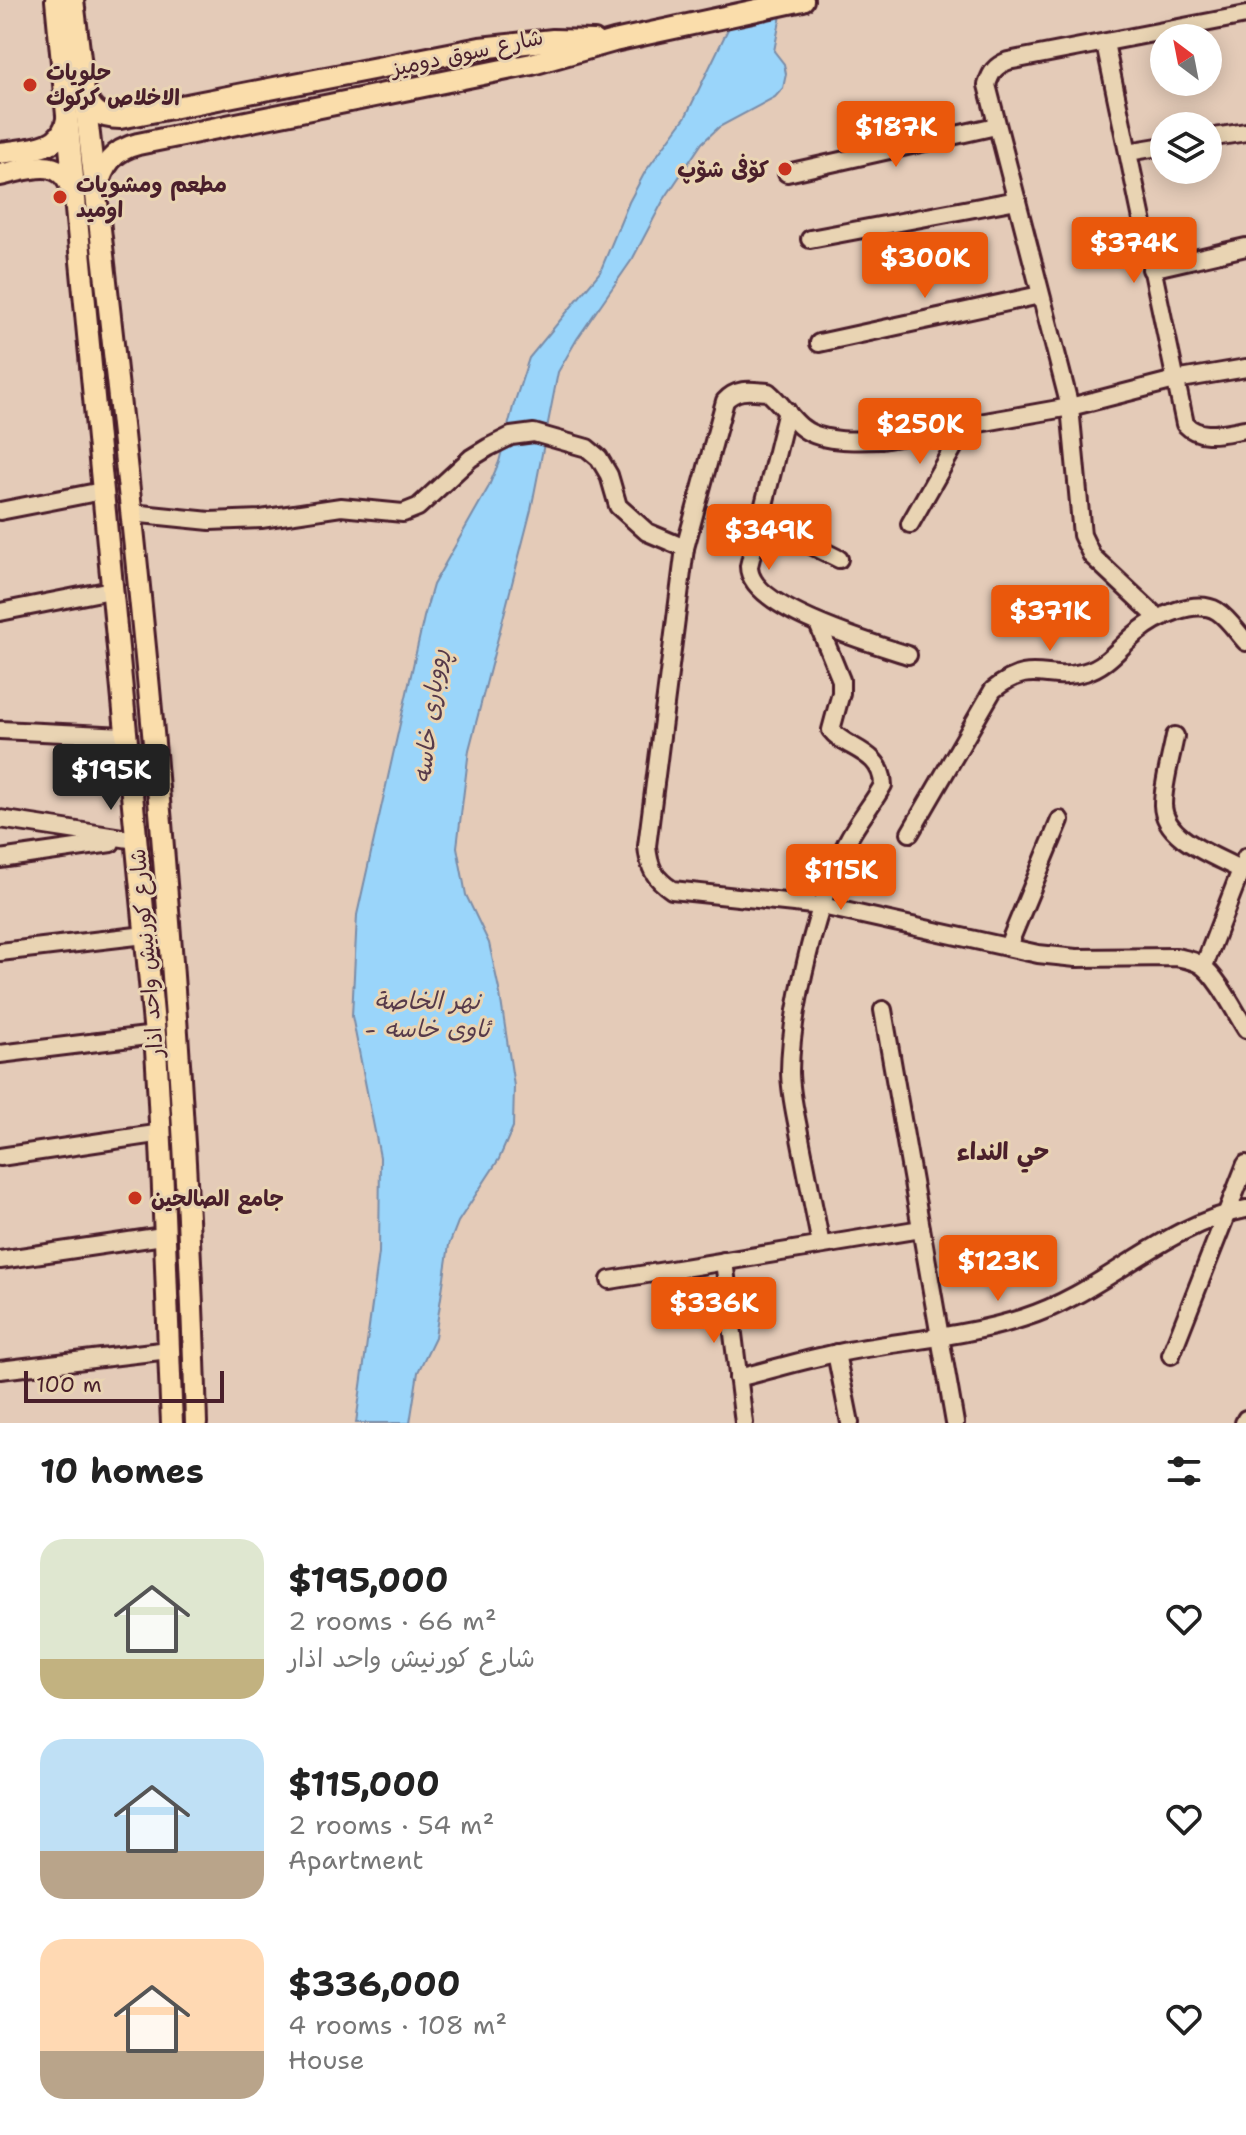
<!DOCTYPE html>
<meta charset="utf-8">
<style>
body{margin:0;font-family:"Shantell Sans","Playpen Sans Arabic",sans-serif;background:#f2f2f2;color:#222;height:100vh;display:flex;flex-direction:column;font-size:30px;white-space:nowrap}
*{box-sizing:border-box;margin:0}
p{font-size:26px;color:#767676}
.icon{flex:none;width:44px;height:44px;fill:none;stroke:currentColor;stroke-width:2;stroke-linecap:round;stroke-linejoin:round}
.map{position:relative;height:1423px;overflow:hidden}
.details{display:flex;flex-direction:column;background:#fff;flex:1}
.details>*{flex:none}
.needle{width:52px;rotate:328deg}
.fabs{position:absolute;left:1150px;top:24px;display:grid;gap:16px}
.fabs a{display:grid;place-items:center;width:72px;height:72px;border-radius:50%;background:#fff;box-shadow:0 4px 20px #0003;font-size:40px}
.scale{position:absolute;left:24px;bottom:20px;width:200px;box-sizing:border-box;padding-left:8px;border:4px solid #4a1f2b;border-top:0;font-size:22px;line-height:28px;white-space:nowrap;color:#4a1f2b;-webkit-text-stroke:6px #e9d4b3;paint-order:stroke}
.price{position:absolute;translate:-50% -68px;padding:0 18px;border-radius:8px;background:#ea580c;color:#fff;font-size:26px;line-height:52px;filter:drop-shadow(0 2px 4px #0008)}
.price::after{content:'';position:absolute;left:50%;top:48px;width:24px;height:18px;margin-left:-12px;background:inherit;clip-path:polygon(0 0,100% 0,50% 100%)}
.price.on{background:#222;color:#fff}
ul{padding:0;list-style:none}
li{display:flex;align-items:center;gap:24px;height:200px;padding:0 40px}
li span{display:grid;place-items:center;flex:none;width:224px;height:160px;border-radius:24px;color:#555}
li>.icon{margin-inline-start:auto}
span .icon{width:96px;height:96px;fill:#fffc;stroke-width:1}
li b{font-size:34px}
h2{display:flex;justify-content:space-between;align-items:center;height:96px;padding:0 40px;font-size:34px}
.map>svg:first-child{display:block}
</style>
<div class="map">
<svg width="1246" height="1423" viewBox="0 0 1246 1423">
<rect width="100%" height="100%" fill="#e4cbb8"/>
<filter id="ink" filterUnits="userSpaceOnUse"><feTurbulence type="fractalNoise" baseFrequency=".0125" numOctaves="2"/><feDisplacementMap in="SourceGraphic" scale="16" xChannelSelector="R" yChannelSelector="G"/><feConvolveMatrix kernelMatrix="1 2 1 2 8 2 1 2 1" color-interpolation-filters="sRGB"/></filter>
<g filter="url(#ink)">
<path fill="#9ad5fa" stroke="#7a8ca7" stroke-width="2" d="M742,0H784L774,51L784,64L786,74L783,88L775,97L719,127L702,143L663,201L633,258L577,339L558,372L531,510L469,750L457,847L466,895L489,943L500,994L514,1086L513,1127L499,1159L458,1222L449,1245L435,1337L418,1372L410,1423H356L379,1253L380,1157L352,1016L357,915L424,617L433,585L488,488L499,462L513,407L529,358L600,272L629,202L645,172L686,116Z"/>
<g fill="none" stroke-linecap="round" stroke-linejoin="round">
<g stroke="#4a1f2b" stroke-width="22">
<g id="minor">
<path d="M1105,43L1185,424C1201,441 1225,432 1246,429"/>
<path d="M1208,138L1246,132"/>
<path d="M1128,152L1164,146"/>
<path d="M787,173L996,126"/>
<path d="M810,239L1017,200"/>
<path d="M1151,269L1246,247"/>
<path d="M819,343L1040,295"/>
<path d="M1246,368L1175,380L1070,407L882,440C857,441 819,443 800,426C788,415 780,402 768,392C752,391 737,387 725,401L685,548L647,846C649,868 654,878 672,890L822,906L1038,954L1076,958L1176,957C1185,959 1193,960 1201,965C1218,977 1235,1012 1246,1029"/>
<path d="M787,411L749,566C748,608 874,644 908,655"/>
<path d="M0,511L102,491"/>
<path d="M131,513L210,521L261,519L341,507L403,513L418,507L471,458L489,447L511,436L534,433L587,448L599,458L609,475L618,506L647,532L685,548"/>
<path d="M761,520L839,559"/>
<path d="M910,524L965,427"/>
<path d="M0,612L111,590"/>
<path d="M1158,618L1092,556L1082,535L1070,407L987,85C991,72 995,66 1008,61L1246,15"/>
<path d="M819,626L841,680V693L831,730C845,749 882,750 883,785C872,805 857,822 847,842C818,899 791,1007 790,1071C790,1093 796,1116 800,1138C807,1173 814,1209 821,1245"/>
<path d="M0,730L125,736"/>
<path d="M1175,736C1171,758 1163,783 1163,805C1164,840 1215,855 1241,870"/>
<path d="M0,819L136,840"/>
<path d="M910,833L993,690C1034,657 1046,684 1085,672C1109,665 1120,646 1138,632C1156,617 1195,598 1217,611C1228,618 1237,632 1246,642"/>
<path d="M0,859L111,843"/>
<path d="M1008,946L1060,820"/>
<path d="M0,952L145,935"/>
<path d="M1204,966L1246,857"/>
<path d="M883,1010L955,1423"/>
<path d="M0,1054L155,1035"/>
<path d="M0,1157L162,1133"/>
<path d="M0,1260L163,1236"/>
<path d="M724,1261L744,1423"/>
<path d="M610,1280L921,1229"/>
<path d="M836,1353L850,1423"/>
<path d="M1171,1355L1246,1164"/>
<path d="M0,1370L169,1350"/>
<path d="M738,1378C771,1370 805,1359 838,1353C900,1341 964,1337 1023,1318C1104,1293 1162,1225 1246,1209"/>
<path d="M1244,1423L1246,1419"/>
</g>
</g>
<g stroke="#4a1f2b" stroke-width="26">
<g id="major">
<path d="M56,0L155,1035C164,1164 166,1293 172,1423"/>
<path d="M73,0C130,473 183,947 196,1423"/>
<path d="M85,94C91,112 101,118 120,118L480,48L553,40L594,41"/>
<path d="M0,153C26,149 63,151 67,119"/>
<path d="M0,175C29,169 61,154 72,191"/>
<path d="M97,189C103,165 113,150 138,144L532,64L614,41L803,0"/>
</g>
</g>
<use href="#minor" stroke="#e9d4b3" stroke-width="16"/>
<use href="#major" stroke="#faddab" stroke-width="20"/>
</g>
</g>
<g fill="#c8321e" stroke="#e9d4b3" stroke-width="3">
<circle cx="30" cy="85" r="8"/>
<circle cx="785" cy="169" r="8"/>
<circle cx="60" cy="197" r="8"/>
<circle cx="135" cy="1198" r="8"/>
</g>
<g text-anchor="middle" stroke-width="6" stroke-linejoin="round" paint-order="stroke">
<g font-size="22" fill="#4a1f2b" stroke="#e9d4b3">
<text transform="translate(467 52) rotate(-12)" y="8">شارع سوق دوميز</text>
<text transform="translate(146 953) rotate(-95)" y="8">شارع كورنيش واحد اذار</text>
</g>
<g font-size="22" font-weight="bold" fill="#4a1f2b" stroke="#e9d4b3" text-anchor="start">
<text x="46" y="80">حلويات<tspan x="46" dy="25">الاخلاص كركوك</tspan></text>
<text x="769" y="177" text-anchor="end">کۆفی شۆپ</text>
<text x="76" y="192">مطعم ومشويات<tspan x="76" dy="25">اوميد</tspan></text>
<text x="151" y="1206">جامع الصالحين</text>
</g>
<g font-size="24" font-style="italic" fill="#563a4a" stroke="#e9d4b3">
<text transform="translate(430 716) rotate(-83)" y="8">ڕووباری خاسە</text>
<text x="427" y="1009">نهر الخاصة<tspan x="427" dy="28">- ئاوی خاسە</tspan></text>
</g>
<g font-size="24" font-weight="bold" fill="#4a1f2b" stroke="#e9d4b3">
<text x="1003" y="1160">حي النداء</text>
</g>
</g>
</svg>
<div class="fabs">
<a><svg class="needle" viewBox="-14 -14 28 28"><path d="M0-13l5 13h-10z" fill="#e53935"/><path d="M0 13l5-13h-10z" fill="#767676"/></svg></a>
<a><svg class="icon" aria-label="layers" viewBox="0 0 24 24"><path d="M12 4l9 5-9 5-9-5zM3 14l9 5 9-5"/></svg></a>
</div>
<div class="scale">100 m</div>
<b class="price" style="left:896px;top:169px">$187K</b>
<b class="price" style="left:1134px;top:285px">$374K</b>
<b class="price" style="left:925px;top:300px">$300K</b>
<b class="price" style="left:920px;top:466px">$250K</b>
<b class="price" style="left:769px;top:572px">$349K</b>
<b class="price" style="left:1050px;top:653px">$371K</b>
<b class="price on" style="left:111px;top:812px">$195K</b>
<b class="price" style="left:841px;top:912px">$115K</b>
<b class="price" style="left:998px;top:1303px">$123K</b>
<b class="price" style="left:714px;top:1345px">$336K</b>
</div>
<section class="details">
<h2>10 homes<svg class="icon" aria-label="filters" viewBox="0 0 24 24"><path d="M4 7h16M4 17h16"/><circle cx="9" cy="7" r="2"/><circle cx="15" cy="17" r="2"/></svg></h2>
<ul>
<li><span style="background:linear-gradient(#dfe7d0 75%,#c2b280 0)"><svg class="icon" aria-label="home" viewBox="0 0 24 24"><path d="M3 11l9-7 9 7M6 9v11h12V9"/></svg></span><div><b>$195,000</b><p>2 rooms · 66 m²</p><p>شارع كورنيش واحد اذار</p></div><svg class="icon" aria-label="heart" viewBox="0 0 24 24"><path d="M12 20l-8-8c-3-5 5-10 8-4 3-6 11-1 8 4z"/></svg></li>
<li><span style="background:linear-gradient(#bfe0f5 70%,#b9a48a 0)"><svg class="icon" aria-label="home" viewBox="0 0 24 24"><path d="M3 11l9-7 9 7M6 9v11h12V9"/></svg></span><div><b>$115,000</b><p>2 rooms · 54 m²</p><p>Apartment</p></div><svg class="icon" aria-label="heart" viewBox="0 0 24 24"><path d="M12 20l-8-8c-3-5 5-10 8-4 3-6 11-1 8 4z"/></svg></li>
<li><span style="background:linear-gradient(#ffd9b3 70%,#b9a48a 0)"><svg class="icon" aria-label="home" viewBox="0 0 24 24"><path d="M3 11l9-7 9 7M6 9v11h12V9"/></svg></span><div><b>$336,000</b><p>4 rooms · 108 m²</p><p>House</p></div><svg class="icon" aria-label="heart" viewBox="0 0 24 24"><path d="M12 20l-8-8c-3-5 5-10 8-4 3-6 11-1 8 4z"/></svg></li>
</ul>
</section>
